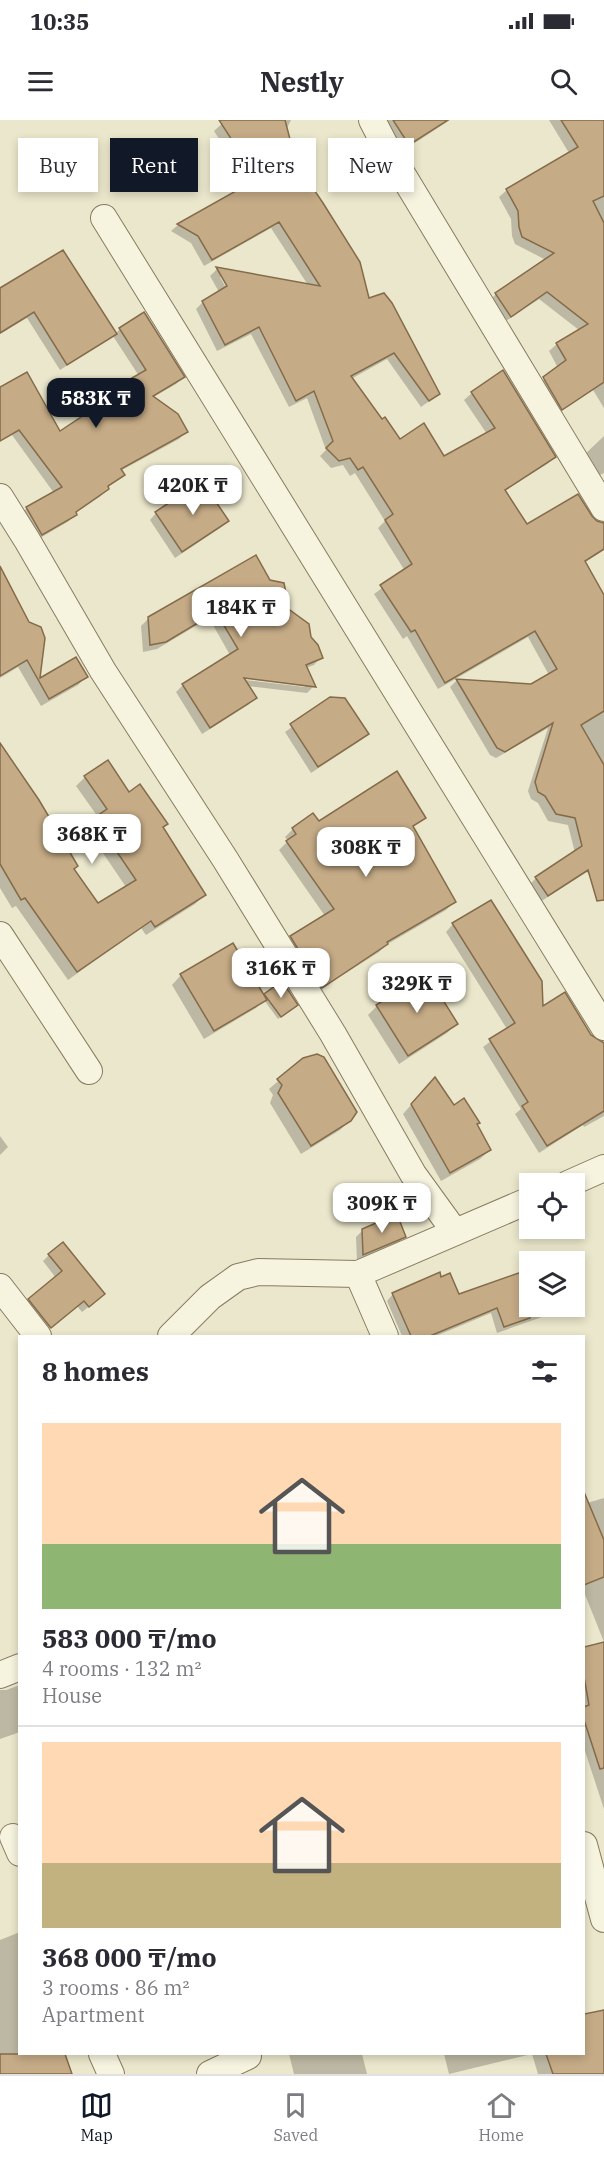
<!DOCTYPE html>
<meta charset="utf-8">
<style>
body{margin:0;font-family:"IBM Plex Serif",serif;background:#f7f7f7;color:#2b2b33;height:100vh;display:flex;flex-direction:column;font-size:22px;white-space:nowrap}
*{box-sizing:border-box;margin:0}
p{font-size:20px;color:#7c7c81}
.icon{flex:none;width:33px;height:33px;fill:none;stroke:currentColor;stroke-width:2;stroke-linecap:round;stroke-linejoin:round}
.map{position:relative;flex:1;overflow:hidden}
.side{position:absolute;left:18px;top:1215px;width:567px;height:720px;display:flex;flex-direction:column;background:#fff;border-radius:0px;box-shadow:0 3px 9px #0003}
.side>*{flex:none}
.top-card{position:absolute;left:18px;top:18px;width:568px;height:54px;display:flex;gap:12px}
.buttons{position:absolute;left:519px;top:1053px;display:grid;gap:12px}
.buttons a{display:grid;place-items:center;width:66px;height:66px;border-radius:0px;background:#fff;box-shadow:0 3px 9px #0003;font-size:30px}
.price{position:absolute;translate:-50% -51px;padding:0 14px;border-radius:12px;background:#fff;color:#222;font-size:20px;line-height:39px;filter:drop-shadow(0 2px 3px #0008)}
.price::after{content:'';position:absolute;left:50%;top:36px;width:18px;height:14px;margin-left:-9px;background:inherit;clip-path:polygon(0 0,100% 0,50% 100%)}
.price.selected{background:#111827;color:#fff}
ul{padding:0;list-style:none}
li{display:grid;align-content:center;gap:12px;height:318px;padding:0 24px}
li+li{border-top:2px solid #e1e1e2}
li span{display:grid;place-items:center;height:186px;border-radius:0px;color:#555}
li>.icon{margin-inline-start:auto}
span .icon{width:108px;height:108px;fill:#fffc;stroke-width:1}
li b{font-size:26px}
h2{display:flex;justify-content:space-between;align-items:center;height:72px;padding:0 24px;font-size:26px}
.pill{padding:0 21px;border-radius:0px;background:#fff;box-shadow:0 3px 9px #0003;font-size:21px;line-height:54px}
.pill.selected{background:#111827;color:#fff}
.status{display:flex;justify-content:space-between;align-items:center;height:42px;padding:0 30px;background:#fff;direction:ltr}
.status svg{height:16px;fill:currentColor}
header{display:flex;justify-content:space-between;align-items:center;height:78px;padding:0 24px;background:#fff;font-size:27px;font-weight:700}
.dock{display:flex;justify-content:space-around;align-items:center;height:84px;border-top:2px solid #e1e1e2;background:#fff;font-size:16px;color:#7c7c81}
.dock a{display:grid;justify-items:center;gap:3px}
.dock .selected{color:#111827}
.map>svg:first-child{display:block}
</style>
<div class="status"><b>10:35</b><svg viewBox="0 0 49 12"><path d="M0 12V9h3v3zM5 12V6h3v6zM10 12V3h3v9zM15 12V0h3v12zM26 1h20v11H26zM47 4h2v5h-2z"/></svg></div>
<header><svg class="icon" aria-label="menu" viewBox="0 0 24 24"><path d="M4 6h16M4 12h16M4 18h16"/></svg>Nestly<svg class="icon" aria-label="search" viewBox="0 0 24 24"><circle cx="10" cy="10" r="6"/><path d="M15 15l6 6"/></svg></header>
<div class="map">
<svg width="604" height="1954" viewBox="0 0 604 1954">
<rect width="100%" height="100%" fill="#ebe7cc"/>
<g fill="#0003" fill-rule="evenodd">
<path d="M226,0H291L286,10L284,28L368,180L439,274L421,287L387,239L351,259L399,321L444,338L487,314L464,280L472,273L503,253L554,337L547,344L504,371L526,406L604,413V430L584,443L604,500V778L587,752L540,782L529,765L536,758L575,733L568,705L548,701L538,683L531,679L528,671L548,608L496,638L490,635L450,567L457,560L531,566L549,555L528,517L438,569L407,516L403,519L374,474L405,451L378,408L385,401L355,353L350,356L343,345L331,348L320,336L326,330L307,278L289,287L251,214L217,231L196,189L203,182L219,172L210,156L217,149L308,165L271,108L204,146L191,123L171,111L178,105L249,65L214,11ZM220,157H223L232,172L229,173Z"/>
<path d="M381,0H450L401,32Z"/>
<path d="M549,0H604V288L593,270L554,296L536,266L558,248L549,231L557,224L579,210L539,179L503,203L488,182L496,174L546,140L515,124L512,116L511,99L499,77L507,70L569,33Z"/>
<path d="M0,169L115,214L120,209L183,257L176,264L152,278L186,312L179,319L120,351L123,354L107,368L101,376L75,393L69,401L35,421L20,395L27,388L54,373L12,315L0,322V269L60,313L92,291L90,287L96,281L139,256L113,216L60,250L27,198L0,214Z"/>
<path d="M604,316V353L596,357L583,336Z"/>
<path d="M213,380L227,401L220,408L175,438L150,400L156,393Z"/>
<path d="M0,480L43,519L38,561L76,539L86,557L78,565L41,586L18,547L0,558Z"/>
<path d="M282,486L310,518L321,537L314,545L306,548L314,566L307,573L247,566L255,578L248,585L202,614L176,572L183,565L230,535L209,498L157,529L143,532L141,506L149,498ZM237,556L305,564V567L236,559Z"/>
<path d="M331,579L367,614L361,620L311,653L285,612Z"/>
<path d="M0,625L73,749L98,785L126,767L86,708L98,697L76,666L85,657L129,674L162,707L204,775L195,784L146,815L141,808L68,860L16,786L12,788L0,768Z"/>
<path d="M424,697L412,708L454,782L446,790L386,825L379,832L313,874L283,826L291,818L325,796L279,730L288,721L285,717L293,709L319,703Z"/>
<path d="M453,804L541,889L590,916L604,927V996L584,1007L583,1005L539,1033L515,994L521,989L483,927L507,909L446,812Z"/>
<path d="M181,855L264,877L265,875L293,888L278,899L264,880L256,888L204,919L172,865Z"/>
<path d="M377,886L456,904L447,913L399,944L368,895Z"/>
<path d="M304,939L350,1000L340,1010L301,1034L270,983L273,975L269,969Z"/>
<path d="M426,968L476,1005L490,1030L480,1039L441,1061L403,994Z"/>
<path d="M0,1016L8,1027L0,1035Z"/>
<path d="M363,1110L404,1117L398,1123L357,1141L356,1117Z"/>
<path d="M49,1135L97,1180L82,1192L77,1186L44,1213L23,1186L56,1158L43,1141Z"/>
<path d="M441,1159L458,1176L530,1186H547L549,1191L542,1197L497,1213L491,1193L436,1216H402L387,1181L393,1174Z"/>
<path d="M584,1375L587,1383L604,1378V1522L584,1472Z"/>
<path d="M604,1524V1689L584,1628V1529Z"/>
<path d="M20,1565V1612L0,1619V1570H6Z"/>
<path d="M20,1812V1934H49L50,1938L64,1934L70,1954H0V1820Z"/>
<path d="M604,1892V1954H538L532,1934L449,1954L444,1934H584V1896Z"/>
<path d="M289,1934H362L367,1954H294Z"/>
</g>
<g fill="#c5ab86" stroke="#846b49" stroke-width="1.5">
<path d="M219,0H285L291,23L285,27L323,83L360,142L369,178L384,173L392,183L440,274L429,281L394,233L351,256L382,299L385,297L400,319L424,303L444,336L495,308L471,272L503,250L556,337L505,370L527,404L578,374L592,396L597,401L604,403V429L585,441L604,475V591L581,605L604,645V780L597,781L588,750L548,776L535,757L582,726L575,698L556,694L545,676L538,672L535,662L553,603L505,632L497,628L456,559L531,564L557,549L535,511L445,563L415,510L411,512L380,465L412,444L385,400L393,394L363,347L358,350L350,338L339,341L326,328L333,321L314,271L296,281L259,207L225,225L202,181L227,166L216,147L320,166L279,102L212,140L198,116L177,104L257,59Z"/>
<path d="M393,0H448L409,25Z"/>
<path d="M561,0H604V76L593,81L604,103V262L562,290L543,257L566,240L556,223L588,204L547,172L511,197L495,173L554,133L522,117L519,107L518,91L506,69L578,27Z"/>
<path d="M63,130L117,214L67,245L34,192L0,213V168Z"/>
<path d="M144,192L185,257L153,276L178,294L188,312L121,349L125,355L108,366L109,369L76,392L77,395L42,415L26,387L62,367L19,310L0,321V267L27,252L60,311L99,285L95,279L146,250L119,208Z"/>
<path d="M203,364L216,365L214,379L229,401L182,432L155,392L190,369Z"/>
<path d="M256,435L270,460L284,463L286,473L283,485L309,504L311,517L318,525L323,538L306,545L316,567L244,558L257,578L210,608L182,564L238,529L216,492L166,522L150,525L148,497Z"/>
<path d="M0,446L29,502L41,507L45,518L40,558L76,537L88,557L49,579L27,540L0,556Z"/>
<path d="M330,577L345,578L369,614L318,647L290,604Z"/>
<path d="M0,623L39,680L78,746L74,749L98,783L136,760L94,698L107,689L84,656L108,640L129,672L140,664L168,704L163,707L206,775L155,807L151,801L77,852L25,778L21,780L0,744Z"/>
<path d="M397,651L426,698L413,706L456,782L387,822L388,824L322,868L290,816L334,789L286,721L296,714L292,708L313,693L319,701Z"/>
<path d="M491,780L542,861L543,886L565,872L591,915L604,923V991L547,1026L522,986L528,982L489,919L515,903L452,803Z"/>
<path d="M233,823L267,880L214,911L180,854Z"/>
<path d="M426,853L458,904L408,936L376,885Z"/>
<path d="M282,861L298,885L281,897L264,874Z"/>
<path d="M317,934L324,937L357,992L351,1001L311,1026L278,973L282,965L277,959L303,938Z"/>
<path d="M435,957L454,985L464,978L480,1003L477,1004L491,1030L450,1053L411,984Z"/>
<path d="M397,1094L406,1117L363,1135L362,1109Z"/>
<path d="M63,1122L105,1174L89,1187L84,1181L51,1208L28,1179L62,1151L48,1134Z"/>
<path d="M530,1149V1198L504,1207L497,1188L430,1216H411L392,1173L440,1152L441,1157L450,1153L459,1174Z"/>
<path d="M584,1372L604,1420V1457L584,1465Z"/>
<path d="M604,1522V1648L600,1649L584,1600V1587L589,1585L584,1557V1527Z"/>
<path d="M604,1890V1954H553L546,1934H584V1894Z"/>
<path d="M0,1934H65L72,1954H0Z"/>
</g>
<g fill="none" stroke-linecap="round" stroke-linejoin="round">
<g stroke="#877c61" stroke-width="28">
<g id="minor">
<path d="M372,0L387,29L604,388"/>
<path d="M104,98L604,907"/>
<path d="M0,377L27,420L103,551L225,739L333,914L413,1054L455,1112"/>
<path d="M0,815L89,951"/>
<path d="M568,1064L604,1048"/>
<path d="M358,1154L385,1216"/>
<path d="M0,1167L38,1216"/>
<path d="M171,1216L210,1177L238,1157L258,1152L358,1154L530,1080"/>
<path d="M0,1555L20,1547"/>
<path d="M13,1717L20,1733"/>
<path d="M584,1725L604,1799"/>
<path d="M102,1934L111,1954"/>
<path d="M210,1954L248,1936"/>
</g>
</g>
<use href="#minor" stroke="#f6f3df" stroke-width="26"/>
</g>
</svg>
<div class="buttons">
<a><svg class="icon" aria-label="locate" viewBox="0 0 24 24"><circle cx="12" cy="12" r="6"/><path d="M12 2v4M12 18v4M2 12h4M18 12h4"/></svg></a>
<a><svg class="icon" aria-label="layers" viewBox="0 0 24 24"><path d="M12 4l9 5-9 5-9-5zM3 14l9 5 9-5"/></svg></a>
</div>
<b class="price selected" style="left:96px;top:309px">583K ₸</b>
<b class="price" style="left:193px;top:396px">420K ₸</b>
<b class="price" style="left:241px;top:518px">184K ₸</b>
<b class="price" style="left:92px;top:745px">368K ₸</b>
<b class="price" style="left:366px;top:758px">308K ₸</b>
<b class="price" style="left:281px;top:879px">316K ₸</b>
<b class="price" style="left:417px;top:894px">329K ₸</b>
<b class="price" style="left:382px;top:1114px">309K ₸</b>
<div class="top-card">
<a class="pill">Buy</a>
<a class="pill selected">Rent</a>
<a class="pill">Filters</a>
<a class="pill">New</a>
</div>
<section class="side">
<h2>8 homes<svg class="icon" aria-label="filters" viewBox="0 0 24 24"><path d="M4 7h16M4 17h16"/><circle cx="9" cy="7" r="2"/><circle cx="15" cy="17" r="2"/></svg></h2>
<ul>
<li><span style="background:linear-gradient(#ffd9b3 65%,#8fb573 0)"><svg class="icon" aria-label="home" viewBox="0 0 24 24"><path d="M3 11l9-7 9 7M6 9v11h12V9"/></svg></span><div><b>583 000 ₸/mo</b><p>4 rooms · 132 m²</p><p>House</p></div></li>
<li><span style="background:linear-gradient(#ffd9b3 65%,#c2b280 0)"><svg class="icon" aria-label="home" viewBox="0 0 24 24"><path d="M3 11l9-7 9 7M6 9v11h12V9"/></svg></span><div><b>368 000 ₸/mo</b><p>3 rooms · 86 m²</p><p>Apartment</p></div></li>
</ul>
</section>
</div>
<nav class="dock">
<a class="selected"><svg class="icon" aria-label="map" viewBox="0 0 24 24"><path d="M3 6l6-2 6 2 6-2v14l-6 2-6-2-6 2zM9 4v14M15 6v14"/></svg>Map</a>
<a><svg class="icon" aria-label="saved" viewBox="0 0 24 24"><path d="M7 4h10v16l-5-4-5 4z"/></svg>Saved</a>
<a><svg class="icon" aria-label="home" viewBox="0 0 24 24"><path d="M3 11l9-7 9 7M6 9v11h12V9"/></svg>Home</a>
</nav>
